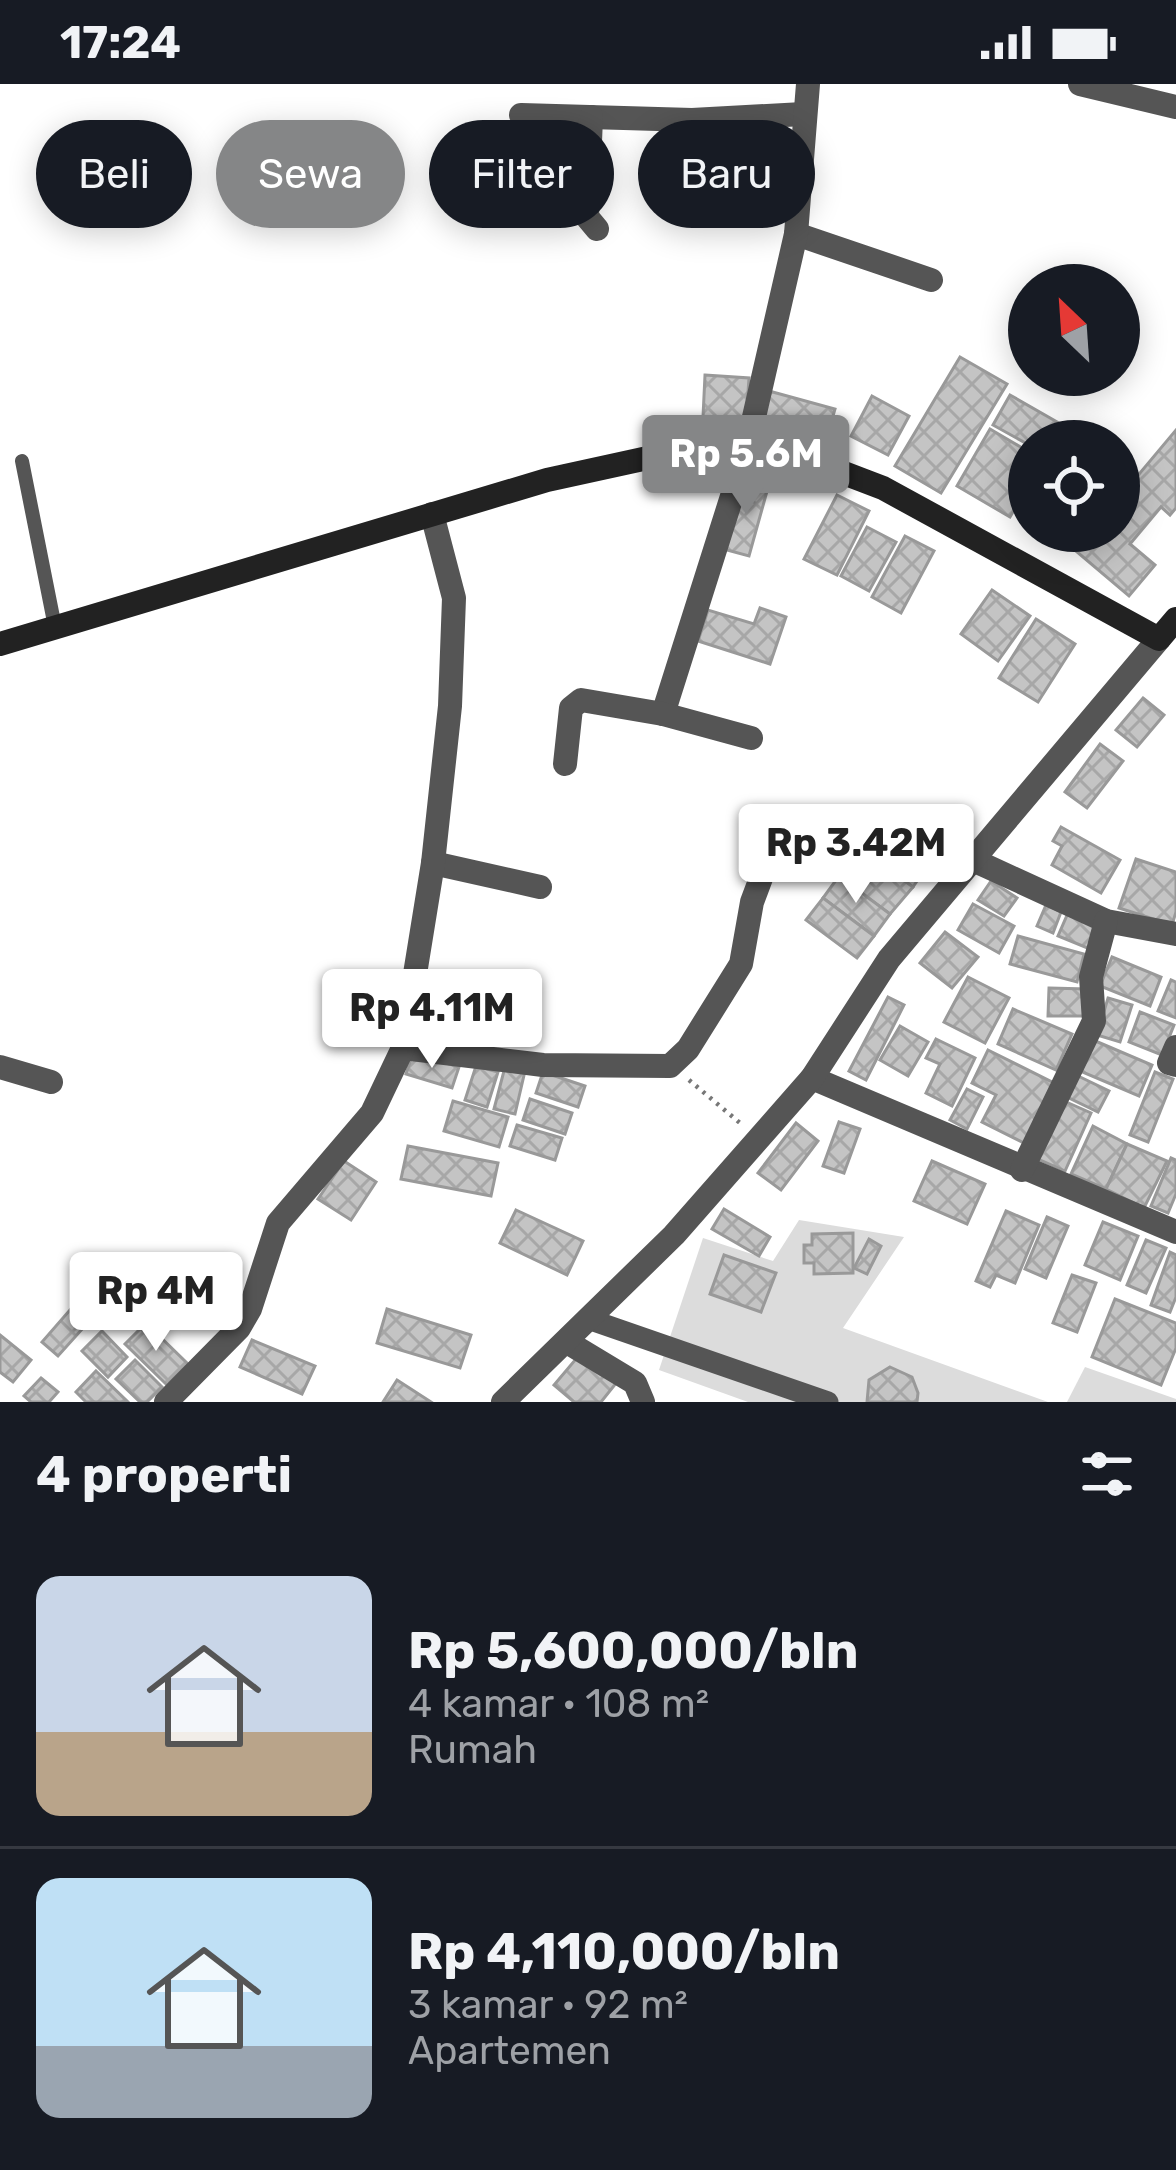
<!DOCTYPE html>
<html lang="id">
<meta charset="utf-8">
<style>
body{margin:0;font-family:Rubik,sans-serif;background:#20242c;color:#f1f3f6;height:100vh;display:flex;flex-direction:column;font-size:45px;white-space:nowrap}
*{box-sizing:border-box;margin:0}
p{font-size:39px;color:#9ea1a6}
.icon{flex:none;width:66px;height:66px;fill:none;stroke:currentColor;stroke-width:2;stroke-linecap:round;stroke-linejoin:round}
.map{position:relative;height:1318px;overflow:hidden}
.details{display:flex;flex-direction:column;background:#171b24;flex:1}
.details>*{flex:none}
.hud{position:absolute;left:36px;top:36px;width:1104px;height:108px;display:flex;gap:24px}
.needle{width:78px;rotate:335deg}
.controls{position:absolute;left:1008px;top:180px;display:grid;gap:24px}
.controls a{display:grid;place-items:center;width:132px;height:132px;border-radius:50%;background:#171b24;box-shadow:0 6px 30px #0003;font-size:60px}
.price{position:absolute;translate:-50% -102px;padding:0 27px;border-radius:12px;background:#fff;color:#222;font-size:39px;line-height:78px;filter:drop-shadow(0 3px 6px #0008)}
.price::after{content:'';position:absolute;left:50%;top:72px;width:36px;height:27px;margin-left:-18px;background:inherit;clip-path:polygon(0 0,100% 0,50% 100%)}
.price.current{background:#858687;color:#fff}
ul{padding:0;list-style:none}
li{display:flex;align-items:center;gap:36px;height:300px;padding:0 36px}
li+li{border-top:3px solid #363941}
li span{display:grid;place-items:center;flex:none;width:336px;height:240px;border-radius:24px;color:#555}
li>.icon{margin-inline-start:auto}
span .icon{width:144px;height:144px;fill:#fffc;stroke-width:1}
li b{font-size:51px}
h2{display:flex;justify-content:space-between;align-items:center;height:144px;padding:0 36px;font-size:51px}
.chip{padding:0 42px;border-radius:54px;background:#171b24;box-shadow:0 6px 30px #0003;font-size:42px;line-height:108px}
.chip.current{background:#858687;color:#fff}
.status{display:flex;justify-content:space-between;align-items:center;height:84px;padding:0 60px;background:#171b24;direction:ltr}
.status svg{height:33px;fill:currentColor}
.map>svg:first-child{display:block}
</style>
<div class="status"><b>17:24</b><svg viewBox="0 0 49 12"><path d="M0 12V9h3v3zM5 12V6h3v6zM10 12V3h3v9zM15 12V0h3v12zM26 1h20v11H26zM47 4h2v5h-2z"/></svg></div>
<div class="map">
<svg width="1176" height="1318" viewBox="0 0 1176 1318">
<defs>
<pattern id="building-cross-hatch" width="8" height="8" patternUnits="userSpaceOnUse" patternTransform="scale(3)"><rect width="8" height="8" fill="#c4c4c4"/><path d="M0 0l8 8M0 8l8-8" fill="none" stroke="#a7a7a7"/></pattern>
</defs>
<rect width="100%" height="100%" fill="#fff"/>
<g fill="#dcdcdc">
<path d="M799,1136L904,1153L843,1244L1048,1318H748L659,1286L703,1154L773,1177Z"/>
<path d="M1085,1283L1176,1315V1318H1067Z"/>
</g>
<g fill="url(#building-cross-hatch)" stroke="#999" stroke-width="3">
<path d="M960,273L1007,300L941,409L895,382Z"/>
<path d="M705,291L749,294L746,336L703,333Z"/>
<path d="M769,307L835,325L826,356L760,337Z"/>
<path d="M1010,311L1080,351L1077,357H1029V361L993,341Z"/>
<path d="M872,312L909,332L888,371L851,352Z"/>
<path d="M990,345L1029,368V401L1010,433L957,402Z"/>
<path d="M1176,346V424L1170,431L1161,423L1130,460L1155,481L1129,512L1057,451L1060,447H1119V414Z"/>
<path d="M743,393L769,400L749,472L723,465Z"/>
<path d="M837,411L869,427L837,491L804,475Z"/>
<path d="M867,443L896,458L869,507L841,492Z"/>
<path d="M905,452L934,467L901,529L872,513Z"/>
<path d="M992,506L1030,532L998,577L961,550Z"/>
<path d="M760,524L786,533L770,580L698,557L708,526L754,540Z"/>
<path d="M1036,535L1075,560L1038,618L999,594Z"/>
<path d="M1143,614L1164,631L1137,663L1116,646Z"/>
<path d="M1100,660L1123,677L1087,724L1065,708Z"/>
<path d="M1061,743L1120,776L1101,809L1052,781L1062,762L1053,757Z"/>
<path d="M900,747L934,772L913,803L877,777Z"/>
<path d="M1136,775L1176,788V828L1172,841L1119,824Z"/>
<path d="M877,777L913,803L890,830L855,804Z"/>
<path d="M839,792L890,830L874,852L823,814Z"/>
<path d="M991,797L1017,814L1004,832L978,816Z"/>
<path d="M823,814L874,852L857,874L806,836Z"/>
<path d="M973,820L1014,842L999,869L958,846Z"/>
<path d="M1046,821L1061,828L1053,849L1037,842Z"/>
<path d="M1068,829L1100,843L1090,865L1058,852Z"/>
<path d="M945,848L978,873L952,904L920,879Z"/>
<path d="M1018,852L1084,870L1077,898L1010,880Z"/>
<path d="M1112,873L1161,893L1150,922L1100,902Z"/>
<path d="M968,893L1009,914L985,959L944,938Z"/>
<path d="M1171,896L1176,898V934L1158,927Z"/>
<path d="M1049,904L1086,905L1085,932H1048Z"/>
<path d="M888,913L904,921L866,996L849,987Z"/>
<path d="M1108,914L1132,921L1120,958L1097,951Z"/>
<path d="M1013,925L1072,950L1056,986L998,960Z"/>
<path d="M1140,928L1174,941L1162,971L1129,958Z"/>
<path d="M900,942L928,958L908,992L880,976Z"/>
<path d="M936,955L975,974L952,1022L926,1009L940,980L926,974Z"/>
<path d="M1093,956L1152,981L1139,1012L1080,987Z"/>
<path d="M988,966L1060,1002L1030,1062L982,1038L996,1011L972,999Z"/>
<path d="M413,969L459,983L452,1004L406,990Z"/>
<path d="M476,982L498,988L487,1023L465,1016Z"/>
<path d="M505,983L525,987L515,1030L494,1025Z"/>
<path d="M543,988L585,1002L578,1023L536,1009Z"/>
<path d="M1155,988L1173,995L1148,1058L1130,1051Z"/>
<path d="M1076,991L1109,1007L1098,1028L1065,1012Z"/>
<path d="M967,1005L983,1013L967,1045L950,1036Z"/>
<path d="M530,1015L572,1029L565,1050L523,1036Z"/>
<path d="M453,1017L508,1033L499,1063L444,1047Z"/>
<path d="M1064,1017L1091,1029L1065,1087L1038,1075Z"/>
<path d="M839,1038L860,1045L844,1089L823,1082Z"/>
<path d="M796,1039L818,1057L781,1106L758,1089Z"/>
<path d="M517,1041L562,1054L555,1076L510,1062Z"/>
<path d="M1093,1042L1127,1060L1106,1105L1071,1090Z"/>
<path d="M1127,1060L1167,1077L1144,1124L1106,1105Z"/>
<path d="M408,1062L498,1079L491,1112L401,1095Z"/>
<path d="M1171,1074L1176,1076V1110L1168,1129L1151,1122Z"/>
<path d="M344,1077L376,1098L351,1136L318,1115Z"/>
<path d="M932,1077L985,1100L967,1140L914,1117Z"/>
<path d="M724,1125L770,1153L759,1172L712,1145Z"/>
<path d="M516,1126L583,1157L567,1191L500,1159Z"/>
<path d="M1006,1127L1039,1141L1015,1199L996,1191L990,1203L976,1197Z"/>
<path d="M1047,1133L1068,1142L1046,1194L1025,1185Z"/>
<path d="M1103,1138L1138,1152L1120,1196L1085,1181Z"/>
<path d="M853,1149V1189L814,1190V1179H804V1161H812V1150Z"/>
<path d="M869,1155L881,1162L867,1190L854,1184Z"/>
<path d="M1146,1156L1166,1164L1146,1209L1127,1201Z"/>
<path d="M1170,1168L1176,1171V1213L1170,1228L1151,1221Z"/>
<path d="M724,1171L776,1189L761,1228L710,1210Z"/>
<path d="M1072,1191L1096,1199L1077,1248L1053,1239Z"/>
<path d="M1115,1215L1176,1239V1264L1161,1301L1092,1273Z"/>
<path d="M76,1219L93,1233L58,1272L42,1258Z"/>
<path d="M387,1225L471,1251L460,1284L377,1259Z"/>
<path d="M146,1239L188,1280L167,1301L125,1260Z"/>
<path d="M102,1247L127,1273L108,1293L82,1267Z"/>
<path d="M0,1251L31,1276L13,1298L0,1288Z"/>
<path d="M252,1256L315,1282L302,1310L240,1283Z"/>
<path d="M581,1269L617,1298L601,1318H574L554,1301Z"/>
<path d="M135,1276L162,1303L147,1318H140L116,1295Z"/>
<path d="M890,1283L912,1293L918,1309L917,1318H867L869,1296Z"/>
<path d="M96,1287L128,1318H86L76,1308Z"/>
<path d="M41,1294L58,1308L49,1318H31L24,1312Z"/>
<path d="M397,1296L431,1318H383Z"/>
</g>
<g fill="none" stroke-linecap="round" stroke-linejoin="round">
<path stroke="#777" stroke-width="4.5" stroke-dasharray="3 6" stroke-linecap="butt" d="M689,996L740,1039"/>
<path stroke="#555" stroke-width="14" d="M22,377L55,543"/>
<path stroke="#555" stroke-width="21" d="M591,1236L828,1318"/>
<g stroke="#555" stroke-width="24">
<path d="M1080,0L1176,23"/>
<path d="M521,31L692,36L803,30"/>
<path d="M591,33L587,133L597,145"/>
<path d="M796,150L931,196"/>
<path d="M663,630L746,368L796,150L808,0"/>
<path d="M565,680L571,624L581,616L663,630L751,654"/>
<path d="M973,776L1106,837L1176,850"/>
<path d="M433,779L540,803"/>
<path d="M1176,963L1169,979L1176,981"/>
<path d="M403,964L543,981L670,982L688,965L741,880L752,818L761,794"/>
<path d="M0,983L51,998"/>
<path d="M812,994L1176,1148"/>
<path d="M1022,1086L1094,937L1091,893L1106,837"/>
<path d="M567,1258L635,1299L643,1318"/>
<path d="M166,1318L239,1244L250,1225L278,1139L372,1029L403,964L433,779L450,622L454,514L432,430"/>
</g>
<path stroke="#555" stroke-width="24" d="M503,1318L674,1151L812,994L889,875L1159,555"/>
<path stroke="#222" stroke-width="24" d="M0,560L547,396L666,370L746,368L807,375L883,404L1159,555L1176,535"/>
</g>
</svg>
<div class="controls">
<a><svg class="needle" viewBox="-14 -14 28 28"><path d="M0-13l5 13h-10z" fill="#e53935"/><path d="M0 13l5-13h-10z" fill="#9ea1a6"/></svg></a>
<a><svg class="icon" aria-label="locate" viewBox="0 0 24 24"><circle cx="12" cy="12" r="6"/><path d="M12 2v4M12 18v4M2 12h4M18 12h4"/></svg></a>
</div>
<b class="price current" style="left:746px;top:433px">Rp 5.6M</b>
<b class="price" style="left:856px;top:822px">Rp 3.42M</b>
<b class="price" style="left:432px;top:987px">Rp 4.11M</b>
<b class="price" style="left:156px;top:1270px">Rp 4M</b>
<div class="hud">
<a class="chip">Beli</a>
<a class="chip current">Sewa</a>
<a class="chip">Filter</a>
<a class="chip">Baru</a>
</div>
</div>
<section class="details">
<h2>4 properti<svg class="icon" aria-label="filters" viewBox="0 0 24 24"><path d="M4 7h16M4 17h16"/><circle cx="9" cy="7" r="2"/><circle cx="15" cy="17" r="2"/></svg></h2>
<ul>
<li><span style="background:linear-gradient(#c9d6e8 65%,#b9a48a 0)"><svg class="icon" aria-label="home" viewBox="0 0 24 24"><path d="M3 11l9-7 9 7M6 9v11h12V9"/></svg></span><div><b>Rp 5,600,000/bln</b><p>4 kamar · 108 m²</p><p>Rumah</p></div></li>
<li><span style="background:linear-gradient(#bfe0f5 70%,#9aa5b1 0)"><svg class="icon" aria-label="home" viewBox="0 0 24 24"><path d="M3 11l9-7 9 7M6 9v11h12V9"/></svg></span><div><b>Rp 4,110,000/bln</b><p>3 kamar · 92 m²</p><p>Apartemen</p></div></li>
</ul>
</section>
